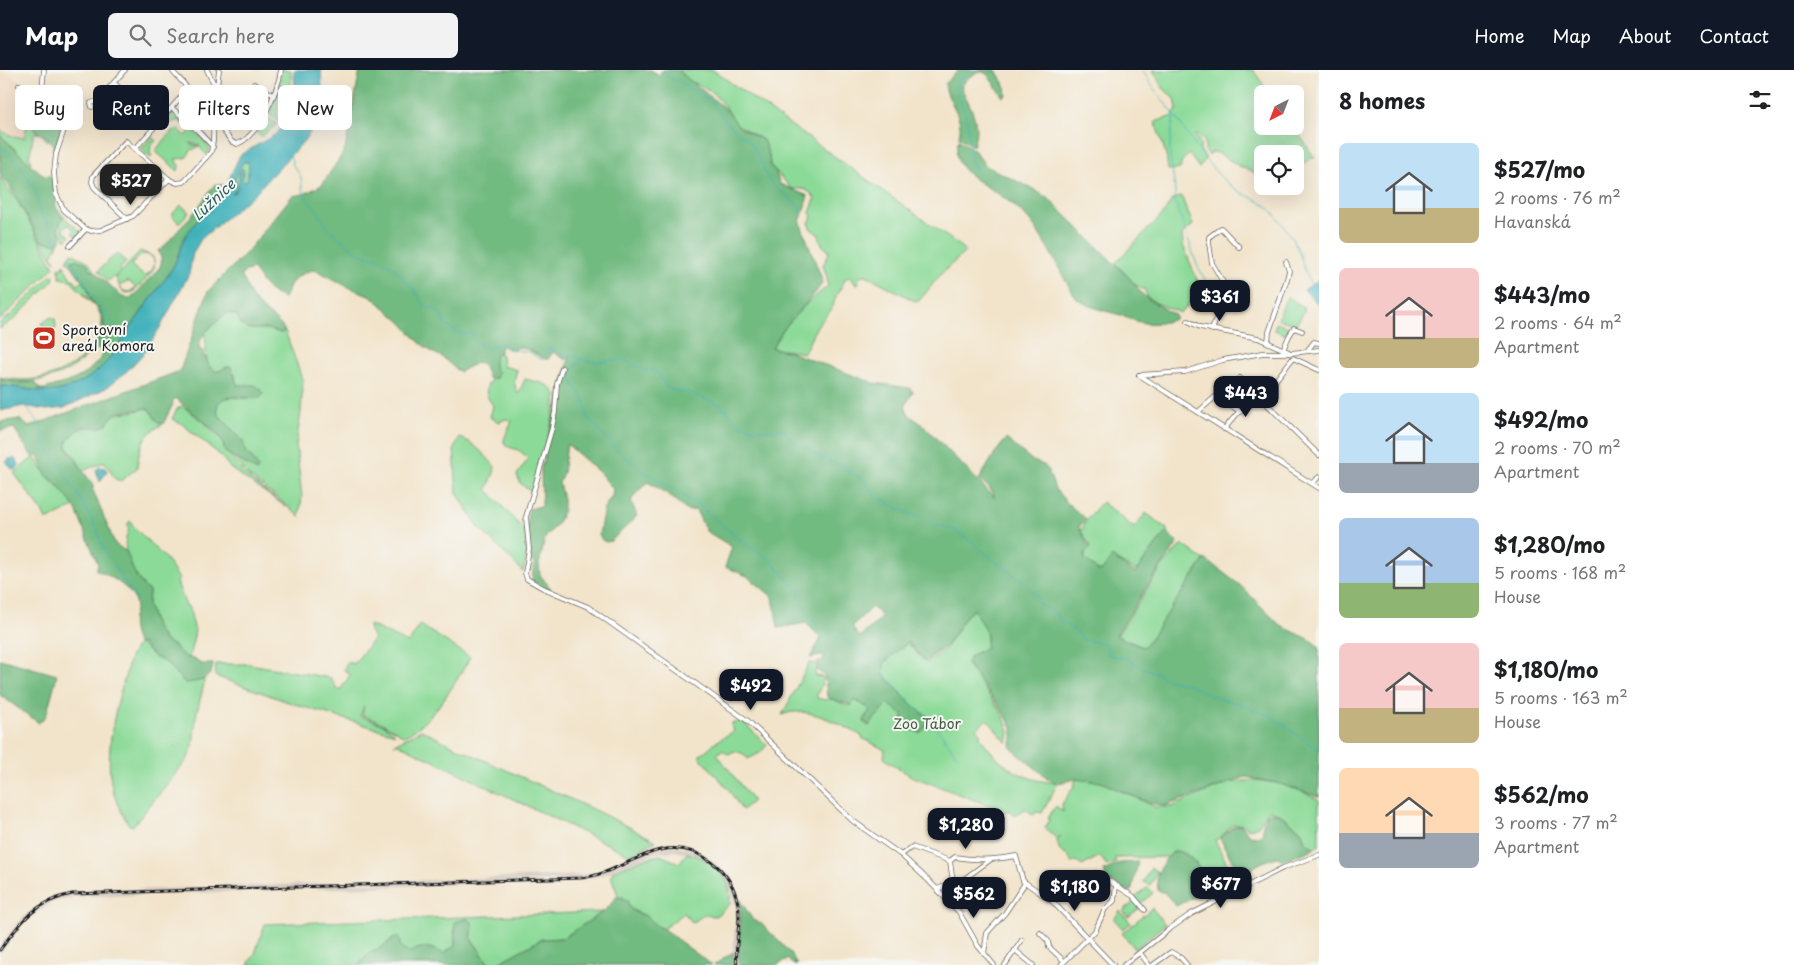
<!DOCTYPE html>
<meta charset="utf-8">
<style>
body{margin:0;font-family:"Playpen Sans",sans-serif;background:#f2f2f2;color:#202124;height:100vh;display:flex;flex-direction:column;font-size:19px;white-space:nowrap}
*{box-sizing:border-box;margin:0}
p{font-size:16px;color:#757577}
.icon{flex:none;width:28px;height:28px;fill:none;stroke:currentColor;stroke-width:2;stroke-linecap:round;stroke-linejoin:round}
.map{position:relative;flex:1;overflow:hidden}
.side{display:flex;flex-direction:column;background:#fff;width:475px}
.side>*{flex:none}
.hud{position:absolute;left:15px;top:15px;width:475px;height:45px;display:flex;gap:10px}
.needle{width:32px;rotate:222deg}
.fabs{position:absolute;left:1254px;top:15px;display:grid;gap:10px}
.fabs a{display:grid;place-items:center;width:50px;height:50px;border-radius:8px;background:#fff;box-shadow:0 5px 20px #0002;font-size:25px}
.price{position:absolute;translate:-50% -42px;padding:0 11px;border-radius:10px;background:#111827;color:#fff;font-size:16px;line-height:32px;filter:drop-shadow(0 1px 2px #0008)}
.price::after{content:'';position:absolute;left:50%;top:30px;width:15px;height:11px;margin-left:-8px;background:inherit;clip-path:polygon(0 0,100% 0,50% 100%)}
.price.current{background:#222;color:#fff}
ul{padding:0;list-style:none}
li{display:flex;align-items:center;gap:15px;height:125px;padding:0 20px}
li span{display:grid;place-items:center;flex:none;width:140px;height:100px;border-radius:8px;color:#555}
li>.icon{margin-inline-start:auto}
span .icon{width:60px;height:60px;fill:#fffc;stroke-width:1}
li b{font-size:21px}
h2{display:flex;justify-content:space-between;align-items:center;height:60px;padding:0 20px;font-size:21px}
.pill{padding:0 18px;border-radius:8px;background:#fff;box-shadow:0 5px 20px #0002;font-size:18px;line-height:45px}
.pill.current{background:#111827;color:#fff}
header{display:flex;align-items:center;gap:30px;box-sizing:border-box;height:70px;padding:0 25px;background:#111827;color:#fff}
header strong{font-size:24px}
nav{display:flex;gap:28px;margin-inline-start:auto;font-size:18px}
.search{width:350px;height:45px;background:#f2f2f2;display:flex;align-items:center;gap:12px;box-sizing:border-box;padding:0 18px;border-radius:8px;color:#757577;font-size:19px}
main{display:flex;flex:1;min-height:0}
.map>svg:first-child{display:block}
</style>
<header>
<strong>Map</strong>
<div class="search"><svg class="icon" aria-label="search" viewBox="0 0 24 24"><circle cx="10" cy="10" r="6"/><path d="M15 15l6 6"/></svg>Search here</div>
<nav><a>Home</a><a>Map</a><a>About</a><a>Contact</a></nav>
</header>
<main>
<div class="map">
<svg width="1319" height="895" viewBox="0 0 1319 895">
<rect width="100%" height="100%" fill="#f6f6f2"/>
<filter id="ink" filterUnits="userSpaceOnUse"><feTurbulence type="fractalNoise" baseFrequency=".02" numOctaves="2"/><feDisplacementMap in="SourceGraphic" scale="10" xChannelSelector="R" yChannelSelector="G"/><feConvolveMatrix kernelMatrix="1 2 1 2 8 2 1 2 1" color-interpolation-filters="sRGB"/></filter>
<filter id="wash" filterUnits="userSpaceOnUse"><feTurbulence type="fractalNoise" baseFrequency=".0096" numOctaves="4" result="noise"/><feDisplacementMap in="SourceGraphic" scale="20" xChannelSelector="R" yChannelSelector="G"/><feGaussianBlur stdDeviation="1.12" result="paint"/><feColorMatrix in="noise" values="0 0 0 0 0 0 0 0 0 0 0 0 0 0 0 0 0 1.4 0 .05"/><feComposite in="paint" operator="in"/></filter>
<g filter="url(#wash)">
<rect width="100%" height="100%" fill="#f2e4cb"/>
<path fill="#efd6bb" d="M0,2L12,5L19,13L18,16L31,19L33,21L31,30L33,31L24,69L9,65L0,60Z"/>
<path fill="#cdc2b9" d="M675,776L695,780L708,787L723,800L732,811L741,837V850L738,875L739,895H734L733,882L736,838L728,814L720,803L706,791L694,785L674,781L654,783L600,806L581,810L73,827L53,832L32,845L21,855L0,884V876L18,852L29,842L52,828L72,822L580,805L598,802L653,778Z"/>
<g fill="#8cda98" stroke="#547b5a" fill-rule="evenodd">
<path d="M282,0H291V33L282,52L268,44L276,25Z"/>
<path d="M678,0H713L959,175L965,182L941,204L919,231H915L866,205L860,206L857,215L849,207L846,208L836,226L832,239L817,256L804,283L771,278C785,253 806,233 828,216L827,207L823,195L829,183L828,180L822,175L819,165L810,158L809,153L812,146L810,143L815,129C809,119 803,118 792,119L770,95L769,85L763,70L735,53L727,39L713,23L685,8Z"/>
<path d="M1153,0H1253L1270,24H1262V56H1293L1315,88H1311L1295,100V84H1262V106L1241,97L1218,83L1212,82L1209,85L1205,81V72L1196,64V67L1201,74L1200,80L1206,88L1199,98L1189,84L1182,91L1180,99L1168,100L1166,84L1155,52L1173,46L1177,39L1175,29L1163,18Z"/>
<path d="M32,27L38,32L32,54L37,62L49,68L47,71L42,64L34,63L29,88L31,89L30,94L0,65V60L9,65L24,68L33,31L31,30Z"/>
<path d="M174,43L184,51V56L179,51H174L171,54L167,51Z"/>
<path d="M265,46L277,54L261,67L255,61Z"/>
<path d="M186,52L207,74L210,80L207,85L199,77L200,75L190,73L191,75L199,76L193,80L192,79L186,88L175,89L179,96L178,101L155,81L173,60V62L177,58L186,66L190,61L186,58Z"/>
<path d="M152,67L156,71L151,75L150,83L152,85L150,88L141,79Z"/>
<path d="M243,92H248L249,96L247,110L245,112L242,109L244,103L239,104L238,119L232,125L235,108Z"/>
<path d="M130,100L137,101L141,106L133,116L125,117L120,112V107L125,101Z"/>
<path d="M0,107L18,132L54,197L0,250Z"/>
<path d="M1182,126C1184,137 1190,145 1193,155L1182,164L1183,175L1198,212L1200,220L1181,243L1156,233L1147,227L1145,220L1137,216L1115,193L1163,144L1172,130Z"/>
<path d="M181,135L189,142L179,153L173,147V143Z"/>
<path d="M63,146L80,161L76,166L72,163L74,160L69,155L63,157L64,161L70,166L66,170L58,158Z"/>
<path d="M41,171L58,174L52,186L55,192Z"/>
<path d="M140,181L152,186C161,198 143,212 134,221C121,227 120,217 116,208ZM144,184L152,186L155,193L153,199L145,207L131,195L139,187ZM127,210L136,218L129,222L124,221L119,216L128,212Z"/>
<path d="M72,183L87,191L95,202L73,190L70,193L67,191Z"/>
<path d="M117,183L126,192L120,199L121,201L115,208L113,207L108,211L98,201Z"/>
<path d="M64,194L66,196L64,197L72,210L74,209L78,215L82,211L87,218L92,231L69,210L60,208L59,197L62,198Z"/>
<path d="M54,205L53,211L13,250L0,259V253L11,245L50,206Z"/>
<path d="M83,224C89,230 97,235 101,243C106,254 102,266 95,276C73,306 36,317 0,309V307C35,315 70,305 93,276C100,267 104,256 100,244C96,236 88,230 83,224Z"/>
<path d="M1287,226L1305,239L1296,255L1278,249Z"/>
<path d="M228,243L237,246L239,251L252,259H267L281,263L285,261L303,311L301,342L296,375L302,427L299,447L290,438L249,406L234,387L257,401L253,390L245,382L243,371L218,344C212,323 236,327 248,329L236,313L235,304L223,299L217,302L210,298L207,294L205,263L225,244Z"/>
<path d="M51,247L55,249L56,256L54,261L49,263L41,254Z"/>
<path d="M1276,253L1290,258L1287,265L1274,260Z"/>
<path d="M498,283L502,285L503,296L517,300L514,311L517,323H519L525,309C536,312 552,313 556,325L552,352L532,419L530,421L520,413L517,405L528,389C525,385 520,380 515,379C510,377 503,377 504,370C506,363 510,357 512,351L506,349L499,352L490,347L493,336C491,332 487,328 487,325C485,317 489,309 496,308L498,303C493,297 491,289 498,283Z"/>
<path d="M182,336L203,351L222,370L225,382C235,387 237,397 245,404C258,416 272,426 285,436L231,399L220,385L182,354L172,349L177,339Z"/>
<path d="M148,338L158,352L163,354C142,366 140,375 137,398L121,411L115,409L105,392L84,400H82L76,388L66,375C72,354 91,358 107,354C114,342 119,343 131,342C137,341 143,339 148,338Z"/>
<path d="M459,368C472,370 487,387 495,397L494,403L487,419L518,454L524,459L527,483L523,502L479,458L457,423L454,379Z"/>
<path d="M34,387L47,406L68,426L74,437L46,450L42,441L14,403Z"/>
<path d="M1102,432L1134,458L1146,443L1167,459V461L1136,501L1113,488L1102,502L1098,501L1085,490V483L1091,477L1081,461L1087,449Z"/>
<path d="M131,451L133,456L166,489L179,509L177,512L186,536L189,537L195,561L189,589L185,587L174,576L165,571L156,558L148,535L149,521C137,511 122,486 126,468C128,460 129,464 128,453Z"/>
<path d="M1182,474L1204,490L1146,575L1143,577L1117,566L1160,499Z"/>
<path d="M974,539L987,564L986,578L970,586L967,594L1004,647L1009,662L1007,673L987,649L976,659L980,663V667C1000,696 1022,711 1058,713L1042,743L1037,742L1033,745L1026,739L1013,745L1010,740L1006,742L911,706L886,690L884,687L885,680L862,668V666C842,655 805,634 782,645L809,593L815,594L820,590L815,602L816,606L823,607L824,609L817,625V628L826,630L832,629L848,636L852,635L854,630L871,639L864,651L865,654L869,656L874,649L879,597L907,573L927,593L944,580L966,546Z"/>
<path d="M419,554L470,587C456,613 431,654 404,666L382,653L362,645L364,636L360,646L384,655L395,664L294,634L215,606L216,594H249L331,608L337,619H341L350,605L344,600L347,592L354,594L374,568L370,562L369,555C383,560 395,568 408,573L417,560Z"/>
<path d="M140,573L153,586L165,592L185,613L204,610V614L196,646L193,676L187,690L133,756L129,755C124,746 118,737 115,727C102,693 114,641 125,607C128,596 130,580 140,573Z"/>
<path d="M742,651L767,675L760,683L748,689L744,684L735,681L728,684L722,680L717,684L753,731L742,740L729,720L699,686L716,672L734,661L731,654Z"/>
<path d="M421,660C498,699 580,730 656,771L630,785L398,674H394Z"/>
<path d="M1076,709L1101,712L1156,737H1171L1228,713L1254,710L1277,713L1301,721L1319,730V776L1313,777C1307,772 1302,769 1302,761C1291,754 1282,742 1269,740L1258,756L1250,759L1241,754L1232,755L1220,768L1215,770L1237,814L1218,824H1214L1207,816L1196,793L1185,783L1173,782L1168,787L1116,788L1114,789L1117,792L1107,796L1100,786L1082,796L1076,791L1072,793L1069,787L1060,781L1057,771L1061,766L1057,769L1045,758L1049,751L1048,748L1056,736L1063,742L1062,734L1073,718Z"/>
<path d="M687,783C703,786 725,801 729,818C730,823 730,829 730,834L716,846L703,845L693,853L684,843L663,859L657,857L644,845L632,840L623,827L619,828L611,806L613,801L643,789L660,785L679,793Z"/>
<path d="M1151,798L1158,802L1150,815L1143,812Z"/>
<path d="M1148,817L1153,823L1140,834L1135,828Z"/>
<path d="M1135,831L1141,837L1128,847L1123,841Z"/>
<path d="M1152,838L1165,854L1135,879L1122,863Z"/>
<path d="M1120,841L1131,853L1123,859L1114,849Z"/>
<path d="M603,842L563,868L542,869L496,894H489L471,868L472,863L454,860L455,876L444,883C437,881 431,877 423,878C412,878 411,888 400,877V870L395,867L379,879L370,883L358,895H248L255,883L265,854Z"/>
</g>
<g fill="#71ba80" stroke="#466b4e" fill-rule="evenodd">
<path d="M360,0H651L659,5L663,0H677L728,41L739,57L763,70L769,85L770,95L776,102L780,114L808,126L800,152L823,212C808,235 784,253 772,278L787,281L874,313L910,318L913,322L905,336L909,345L923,355L995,428L989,417L979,410L995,383L1006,369L1033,391L1044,395L1048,400L1055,419L1068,434L1086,449L1079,457L1090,479L1085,483L1084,488L1098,501H1102L1112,487L1135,503L1166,462L1178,473L1146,518L1116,565L1121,569L1143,577L1146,575L1205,489L1241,516L1281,556L1309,569L1319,577V727L1277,713L1246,707L1165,736L1147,732L1101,712L1076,709L1058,713L1051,711L1011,678L1012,658L1007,648L967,593L970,586L986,578L987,564L974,539L966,546L946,576L925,592L908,572L885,592L883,604C894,615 903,627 915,637C920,642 926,644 931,650L921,662L919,663L900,653L904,645L888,634L869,655L864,651L870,639L855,630L851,635L827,627L825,606L817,600L825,585L810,588L821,568L806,553L778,558L773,527L747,506L725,497L732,477L706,461L696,440L687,441L669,425L648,412L637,422L631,431L637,446L611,471L606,472L602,470L599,464L604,438L612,426L613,419L600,403L567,374L563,403L559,413L563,429V441L558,453L545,468L539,494L540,505L552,520L547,519L532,511L534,492L528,489L527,450L529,439L541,436L542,434L541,399L570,285L566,290L553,282L548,289H545L527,279L518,277L514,281L502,276L500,277V283L496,285C493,292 493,297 498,303L496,308L489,309L483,295L478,292L459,302L442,287L432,282L419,272L401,252L371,226L346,216L320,202L313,200L306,202L299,206L291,213L284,228C265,221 264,214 253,199L246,201L241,206C246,212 247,220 252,227C260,241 278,248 285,261L281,263L267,259H248L241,254L237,245L232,243L225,244C214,254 199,263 199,280H202L210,298L218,302L226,297H231L237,315H255L264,323L260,328C247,329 211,320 218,344L243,371L245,381L250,385L258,398L257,401L225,382C224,378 223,373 222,370C214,356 188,341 176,328L172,332L173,334L163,354L158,352L148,338C142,339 118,342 116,343C109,347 109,355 101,357C94,359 88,355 81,357L67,371V377L94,417L92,418L115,474L127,482C132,498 136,510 149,521L148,535L156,558L165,571L174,576L185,587L194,589L201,594H213C212,610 198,612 185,613L165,592L153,586L143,574H138C134,566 131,557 133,548C134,542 137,537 135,532C133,519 108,504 96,500L98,494L76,440L73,437L74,436L55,412L47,406L37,385L33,388L14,358L0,361V352L19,349L29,357L180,301L208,221L247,182L292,126L304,124L322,115L345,80ZM872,537L882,547L860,567L853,559V555Z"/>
<path d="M959,0H996L1005,16L1006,25L1003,27L987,4L980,1L969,7L961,17C971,38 981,53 973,76L959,67C959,63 961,59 960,55C959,40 945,27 945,13Z"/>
<path d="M43,30C64,42 62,59 55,79L52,78L54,76L48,69L49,68L37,62L32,54L38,32L40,33Z"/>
<path d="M0,65L30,94L46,107L48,105L52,109L54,123L57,132L55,133L57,139L63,146L58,159L62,168L58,174L41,171L9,115L0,105Z"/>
<path d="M959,70L974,80L986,96L1033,119L1049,129L1129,208L1145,227L1176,246L1175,249C1165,253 1151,255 1140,252C1133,251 1128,247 1121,245C1105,241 1091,238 1077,229C1060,204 1048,173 1029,150C1021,141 1010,132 1000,125C981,112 947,99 959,70Z"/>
<path d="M215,114L228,116C216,133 201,146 188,162C181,172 179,186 173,197C163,214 149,230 138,247C116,278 104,307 64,319C42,326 22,316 0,316V310L23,313L35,312L40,319H44C71,311 85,309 103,285L99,279H94L104,261V249L100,239L92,231L87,218L70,193L76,189L86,193L91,200L95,202L122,227L128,228L133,227L160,197L162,190L158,180H161L197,139Z"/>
<path d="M0,589L57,605L46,646L39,653L0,625Z"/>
<path d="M1272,742L1279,744L1302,761L1304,771L1314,779L1283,791L1278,787C1265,789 1250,798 1241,808L1220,768L1233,757L1240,755L1243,757L1249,765L1259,766L1263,763V754L1267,744Z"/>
<path d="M1178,781C1197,790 1199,798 1208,817L1204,822L1176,836L1164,822L1158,821C1158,816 1156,809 1158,805C1160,796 1169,782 1178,781Z"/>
<path d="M1138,792L1131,822L1107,810L1104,801L1120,793Z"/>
<path d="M616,827C635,829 623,832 632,840C635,843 641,844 644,845C651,849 655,857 663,859L712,895H358L370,883L379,879L398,866L400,870V877C411,888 412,878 423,878C431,877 437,881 444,883L455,876V852L467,849L471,851L473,856L471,869L489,894H496L542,869L563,868L603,842L614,831Z"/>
<path d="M739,829L753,850L761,853L792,885L797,895H794L787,889L778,895H739C736,873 744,851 739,829Z"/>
<path d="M733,882L734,895H714Z"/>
</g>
<g fill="#41b1ba" stroke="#2e666b" fill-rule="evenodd">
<path d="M294,0H321L322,19L319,41L311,61L303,72L253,125L201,169L193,183L189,204L161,256L144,283L125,303L106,318L64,338L47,340L24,336L0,341V316C22,316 42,326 64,319C104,307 116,278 138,247C149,230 163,214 173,197C179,186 181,172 188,162C200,146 216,133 228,116L229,109L240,85L276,64L285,53L293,37L295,24ZM243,92H248L249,96L247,110L245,112L242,109L244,100L242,98L239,104L238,119L232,125L237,117L235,108Z"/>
<path d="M1318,210L1319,211V235L1304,220Z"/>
<path d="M14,388L18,392L19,396L15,400L12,399L6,392L9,389Z"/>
<path d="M99,397L105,398L107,401L100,412L96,400Z"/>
</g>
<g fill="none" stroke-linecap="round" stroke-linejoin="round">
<g stroke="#41b1ba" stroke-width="1">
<path d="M660,0L667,6L687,16L710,31L728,53L753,75L768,109L776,118L798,135L803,145"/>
<path d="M970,0L958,12L956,17L967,50L971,91L979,103"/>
<path d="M1143,0C1151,19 1164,30 1176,47C1193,72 1210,102 1237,120C1249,128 1263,130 1273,142C1282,153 1292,167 1298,180C1303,192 1305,205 1312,216"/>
<path d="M1174,47C1172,59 1169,71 1170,83C1171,99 1176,114 1175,131L1197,195L1213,224L1218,238"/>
<path d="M0,78L5,80L8,84L21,95L36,122L39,139L58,173"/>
<path d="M290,85L293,95L301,107L302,117L306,128L316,139L327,157L359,184L377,188L395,198L408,214L413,218L426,237C438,240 442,243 444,254L461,264L471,263L475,271L487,279L493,275L499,274L508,279L529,282L542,290L547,283L549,278H552L561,284H567L588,291L598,292L623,289L645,301L653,300L658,303L666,317L679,322H689L702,328L722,335L723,339L727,340C738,357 746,358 765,360C772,360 775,363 781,359L800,375L808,378L816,385L835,394L844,396L851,403L863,409L870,417L875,427L879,429L890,433L900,440L928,449L935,455L956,460L960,463C973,472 984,482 996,492C1011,504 1035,515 1039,534L1056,544L1067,556L1077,562L1083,570L1104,573L1107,576L1108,585L1126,588L1139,596L1161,605L1166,609L1191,615L1210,626L1247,636L1253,640L1271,646L1319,680"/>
<path d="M70,188L123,272"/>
<path d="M581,289L572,301L571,310L585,331L587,347L616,379L638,398L697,434L739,469L769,489L797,519L807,543L817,556L825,562L850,573L876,595L929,652"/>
<path d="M27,337L42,360L45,375L71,413L93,451L107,487"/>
<path d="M113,495L137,529"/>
<path d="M936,659L942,664L957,686"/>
</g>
</g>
</g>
<g filter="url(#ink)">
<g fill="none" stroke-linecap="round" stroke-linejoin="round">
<g stroke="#676259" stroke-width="5.5">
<g id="minor">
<path d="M44,0L42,20L45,26L59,43L63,54V63L56,84L54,103L56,124L64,140L84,158L91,161L101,160L133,146L169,109"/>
<path d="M207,0L213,12L217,15"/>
<path d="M114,13L159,53"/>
<path d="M254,14L274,25"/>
<path d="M19,15L42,20"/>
<path d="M244,33L264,43"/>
<path d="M92,37L91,33L97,31L125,0"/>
<path d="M172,38L197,60L213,77"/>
<path d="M214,49L232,72L237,74C258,67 278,21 281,0"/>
<path d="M135,79L187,20C186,12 176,8 172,0"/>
<path d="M127,149L94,117L92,112L93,106L126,71L170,110L177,113L184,112L211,82L213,71L214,39L219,0"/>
<path d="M70,176L86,159"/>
<path d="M1188,251L1200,257L1258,268L1289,282"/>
<path d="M1212,260L1227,219L1212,193L1209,173V167L1221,158L1239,177"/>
<path d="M1268,272L1269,262L1287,209L1289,201L1286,192"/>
<path d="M1283,280L1289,266L1294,258L1302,261"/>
<path d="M1307,281L1314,272L1319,273"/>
<path d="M562,298L557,314L555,342L552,358L526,447L529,479L525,503L527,509L543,518L588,537L748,651L853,751L901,785L928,810L959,842L978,876L994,895"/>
<path d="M1139,305L1319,418"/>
<path d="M1139,305L1185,302L1223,290L1263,283H1291L1319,280"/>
<path d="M1240,308L1319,385"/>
<path d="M1198,342L1215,327L1240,341"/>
<path d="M1224,359L1237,344L1264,325L1293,288L1319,300"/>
<path d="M1312,413L1319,407"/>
<path d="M901,785L912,777L950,791L955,787C976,791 995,790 1016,786L1023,811L1052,831L1113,895"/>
<path d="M950,791L953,813"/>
<path d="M937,819L964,809L990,790"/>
<path d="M1050,830L1067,814L1096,803L1133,826L1145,840"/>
<path d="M1040,863L1048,871L1049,877L1064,891"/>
<path d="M1015,880L1033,895"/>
<path d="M1140,883L1149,895"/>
<path d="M984,884L987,863L1005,843L1025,813"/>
<path d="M1005,895L1022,870"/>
<path d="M1061,895L1095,861L1105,839L1114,831L1116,816"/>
<path d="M1124,895L1168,860L1191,844L1283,798L1319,785"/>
<path d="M1153,895L1171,882L1181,888L1187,895"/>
</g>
</g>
<use href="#minor" stroke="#fff" stroke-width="4"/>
<g stroke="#1c1c1c" stroke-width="3">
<path id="rail" d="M0,880C20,852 36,831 72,824L581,808C629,803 663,755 713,793C726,803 735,818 738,834C742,855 734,875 737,895"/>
</g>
<use href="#rail" stroke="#f6f6f2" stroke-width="1" stroke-dasharray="4" stroke-linecap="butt"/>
</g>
</g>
<defs>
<g id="stadium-square" transform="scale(1.25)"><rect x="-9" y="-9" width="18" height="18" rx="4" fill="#c8321e" stroke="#f6f6f2"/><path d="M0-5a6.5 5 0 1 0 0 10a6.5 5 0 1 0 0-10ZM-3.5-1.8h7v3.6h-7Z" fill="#fff"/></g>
</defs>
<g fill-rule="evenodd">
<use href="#stadium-square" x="44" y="268"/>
</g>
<g text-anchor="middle" stroke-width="4" stroke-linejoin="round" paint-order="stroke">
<g font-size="14" fill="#1c1c1c" stroke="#f6f6f2" text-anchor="start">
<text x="62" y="265">Sportovní<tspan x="62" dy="16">areál Komora</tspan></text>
</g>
<g font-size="14" fill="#435e47" stroke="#f6f6f2">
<text x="927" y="659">Zoo Tábor</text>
</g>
<g font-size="15" font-style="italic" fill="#2d5f63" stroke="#f6f6f2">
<text transform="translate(214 130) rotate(-43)" y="5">Lužnice</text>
</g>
</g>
</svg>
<div class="fabs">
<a><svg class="needle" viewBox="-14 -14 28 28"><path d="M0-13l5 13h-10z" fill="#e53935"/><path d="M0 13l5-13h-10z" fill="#757577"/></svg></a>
<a><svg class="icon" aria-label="locate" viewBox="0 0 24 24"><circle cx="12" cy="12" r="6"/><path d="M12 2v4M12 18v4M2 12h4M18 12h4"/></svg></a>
</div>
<b class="price current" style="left:131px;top:136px">$527</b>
<b class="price" style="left:1220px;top:252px">$361</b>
<b class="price" style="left:1246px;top:348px">$443</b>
<b class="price" style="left:751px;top:641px">$492</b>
<b class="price" style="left:966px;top:780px">$1,280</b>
<b class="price" style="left:1221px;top:839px">$677</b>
<b class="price" style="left:1075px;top:842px">$1,180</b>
<b class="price" style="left:974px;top:849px">$562</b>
<div class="hud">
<a class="pill">Buy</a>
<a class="pill current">Rent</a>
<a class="pill">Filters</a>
<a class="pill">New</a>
</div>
</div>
<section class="side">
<h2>8 homes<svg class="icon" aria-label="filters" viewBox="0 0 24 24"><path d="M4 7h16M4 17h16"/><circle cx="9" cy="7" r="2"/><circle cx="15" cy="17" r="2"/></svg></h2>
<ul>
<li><span style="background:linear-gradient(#bfe0f5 65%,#c2b280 0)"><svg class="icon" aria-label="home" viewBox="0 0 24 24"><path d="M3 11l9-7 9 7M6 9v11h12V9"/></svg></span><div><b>$527/mo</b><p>2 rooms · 76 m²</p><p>Havanská</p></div></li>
<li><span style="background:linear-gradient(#f6c9c9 70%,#c2b280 0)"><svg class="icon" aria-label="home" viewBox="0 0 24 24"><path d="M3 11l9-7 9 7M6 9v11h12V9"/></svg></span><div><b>$443/mo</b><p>2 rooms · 64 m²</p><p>Apartment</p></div></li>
<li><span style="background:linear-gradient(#bfe0f5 70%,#9aa5b1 0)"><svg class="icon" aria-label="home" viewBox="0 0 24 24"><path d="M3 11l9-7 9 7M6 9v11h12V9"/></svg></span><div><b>$492/mo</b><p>2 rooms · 70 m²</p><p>Apartment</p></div></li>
<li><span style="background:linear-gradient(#a9c7e8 65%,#8fb573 0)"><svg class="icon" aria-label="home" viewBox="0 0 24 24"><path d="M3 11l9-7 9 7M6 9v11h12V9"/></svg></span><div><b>$1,280/mo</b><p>5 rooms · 168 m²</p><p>House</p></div></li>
<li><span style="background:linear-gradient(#f6c9c9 65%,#c2b280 0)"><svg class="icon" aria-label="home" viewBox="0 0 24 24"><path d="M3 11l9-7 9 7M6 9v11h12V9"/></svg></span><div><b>$1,180/mo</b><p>5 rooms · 163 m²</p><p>House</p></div></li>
<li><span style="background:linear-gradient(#ffd9b3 65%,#9aa5b1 0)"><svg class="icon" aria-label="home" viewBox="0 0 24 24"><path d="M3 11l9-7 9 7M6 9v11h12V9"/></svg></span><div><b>$562/mo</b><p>3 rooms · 77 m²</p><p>Apartment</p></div></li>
</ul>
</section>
</main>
